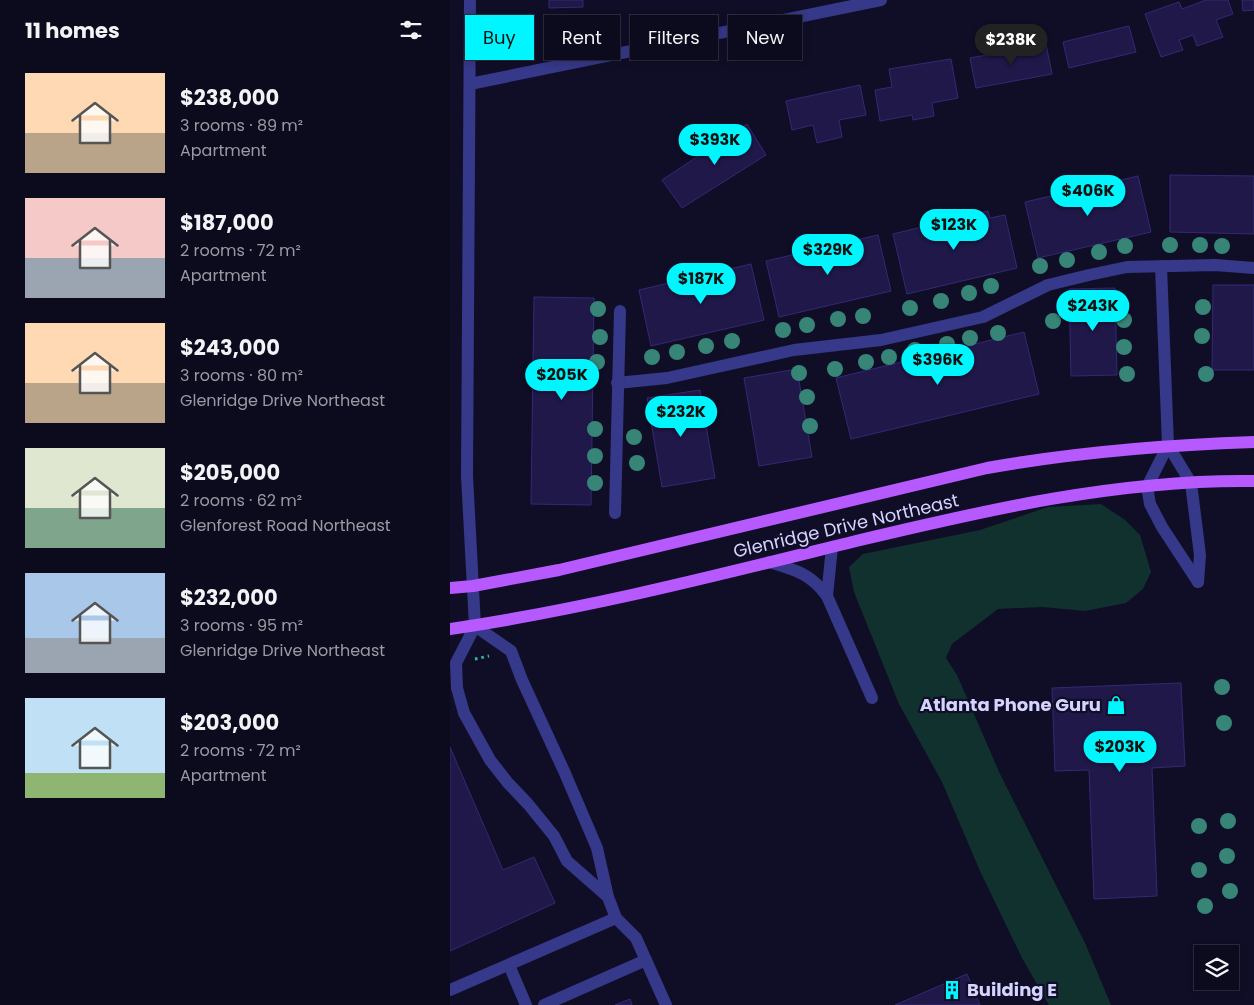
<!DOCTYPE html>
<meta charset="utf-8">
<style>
body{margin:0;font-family:Poppins,sans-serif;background:#1a182a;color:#f1f3f6;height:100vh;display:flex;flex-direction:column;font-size:19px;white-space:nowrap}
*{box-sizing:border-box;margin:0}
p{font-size:16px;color:#9a9aa4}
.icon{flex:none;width:28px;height:28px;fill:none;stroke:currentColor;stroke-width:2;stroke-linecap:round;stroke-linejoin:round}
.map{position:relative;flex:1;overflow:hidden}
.side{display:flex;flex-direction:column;background:#0c0a1d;width:450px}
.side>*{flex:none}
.guide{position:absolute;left:15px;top:15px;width:475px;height:45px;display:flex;gap:10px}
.fabs{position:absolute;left:744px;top:945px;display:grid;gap:10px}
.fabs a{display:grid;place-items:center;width:45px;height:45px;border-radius:0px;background:#0c0a1d;box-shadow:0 2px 8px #0003,0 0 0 1px #2c2b3b;font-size:25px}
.price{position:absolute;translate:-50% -42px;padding:0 11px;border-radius:18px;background:#00f6fe;color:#111;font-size:16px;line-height:32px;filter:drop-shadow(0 1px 2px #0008)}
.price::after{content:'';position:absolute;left:50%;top:30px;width:15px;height:11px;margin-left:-8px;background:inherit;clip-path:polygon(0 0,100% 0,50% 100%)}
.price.on{background:#222;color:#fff}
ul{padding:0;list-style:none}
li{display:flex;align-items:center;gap:15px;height:125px;padding:0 25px}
li span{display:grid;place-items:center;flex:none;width:140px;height:100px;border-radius:0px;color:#555}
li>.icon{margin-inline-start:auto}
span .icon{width:60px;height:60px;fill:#fffc;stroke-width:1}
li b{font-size:21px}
h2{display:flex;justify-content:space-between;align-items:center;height:60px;padding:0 25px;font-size:21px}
.chip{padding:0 18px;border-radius:0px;background:#0c0a1d;box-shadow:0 2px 8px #0003,0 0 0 1px #2c2b3b;font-size:18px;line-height:45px}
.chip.on{background:#00f6fe;color:#111}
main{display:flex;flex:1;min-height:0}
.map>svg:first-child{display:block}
</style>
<main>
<section class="side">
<h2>11 homes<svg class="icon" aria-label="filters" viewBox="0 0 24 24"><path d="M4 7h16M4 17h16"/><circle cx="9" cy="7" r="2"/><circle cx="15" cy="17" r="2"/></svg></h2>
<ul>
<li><span style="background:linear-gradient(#ffd9b3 60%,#b9a48a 0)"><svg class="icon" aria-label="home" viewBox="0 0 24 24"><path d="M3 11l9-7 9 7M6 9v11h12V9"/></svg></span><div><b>$238,000</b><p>3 rooms · 89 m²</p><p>Apartment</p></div></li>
<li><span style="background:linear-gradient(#f6c9c9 60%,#9aa5b1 0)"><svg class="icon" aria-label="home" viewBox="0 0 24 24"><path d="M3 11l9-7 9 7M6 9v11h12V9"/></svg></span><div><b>$187,000</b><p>2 rooms · 72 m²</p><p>Apartment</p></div></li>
<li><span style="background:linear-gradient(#ffd9b3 60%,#b9a48a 0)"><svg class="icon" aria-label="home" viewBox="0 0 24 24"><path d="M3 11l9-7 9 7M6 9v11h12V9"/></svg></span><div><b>$243,000</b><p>3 rooms · 80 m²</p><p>Glenridge Drive Northeast</p></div></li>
<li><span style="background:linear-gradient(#dfe7d0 60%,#7fa58c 0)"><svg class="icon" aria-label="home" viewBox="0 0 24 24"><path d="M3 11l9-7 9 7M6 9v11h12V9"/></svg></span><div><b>$205,000</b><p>2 rooms · 62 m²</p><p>Glenforest Road Northeast</p></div></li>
<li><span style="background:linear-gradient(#a9c7e8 65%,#9aa5b1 0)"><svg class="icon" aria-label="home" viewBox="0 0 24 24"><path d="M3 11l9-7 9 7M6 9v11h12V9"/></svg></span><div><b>$232,000</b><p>3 rooms · 95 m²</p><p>Glenridge Drive Northeast</p></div></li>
<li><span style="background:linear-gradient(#bfe0f5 75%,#8fb573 0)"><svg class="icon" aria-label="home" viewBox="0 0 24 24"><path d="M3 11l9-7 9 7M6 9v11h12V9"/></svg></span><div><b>$203,000</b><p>2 rooms · 72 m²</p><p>Apartment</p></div></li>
</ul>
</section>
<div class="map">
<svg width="804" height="1005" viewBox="0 0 804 1005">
<rect width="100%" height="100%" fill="#100e27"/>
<path fill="#10312e" d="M651,504L675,520L690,535L701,572L693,589L676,603L635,611L593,607L548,609L502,644L496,658L507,675L550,774L635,943L661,1005H599L572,958L530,871L492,782L449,704L404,592L399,567L413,554L530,530L598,507Z"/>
<g fill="#1f1849" stroke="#332976">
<path d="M99,0H133V7L99,8Z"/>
<path d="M756,0H778L783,14L766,20L773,37L747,46L743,35L729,40L733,50L711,57L695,14L729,2L732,9Z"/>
<path d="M792,0H804V10L793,11Z"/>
<path d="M679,26L686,52L619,68L613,42Z"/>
<path d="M596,44L602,74L526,88L520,58Z"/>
<path d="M501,59L508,98L482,103L484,116L463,120L462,115L430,121L425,90L442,87L439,69Z"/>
<path d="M410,85L416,115L389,120L392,137L367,143L363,125L342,130L336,101Z"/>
<path d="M297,124L316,155L232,208L212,180Z"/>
<path d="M720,175L804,176V234L720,232Z"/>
<path d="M688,176L701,232L588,258L575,202Z"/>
<path d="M538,211L540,218L555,215L567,268L457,294L443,234Z"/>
<path d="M428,235L441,291L329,317L316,261Z"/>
<path d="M301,264L314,320L201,346L189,290Z"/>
<path d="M763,285H804V370H762Z"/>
<path d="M665,288L667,375L621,376L619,289Z"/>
<path d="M84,297L144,298L141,505L81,504Z"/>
<path d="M574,332L589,394L401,439L386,378Z"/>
<path d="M347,369L362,457L309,466L294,378Z"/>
<path d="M250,390L265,478L212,487L197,398Z"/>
<path d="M731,683L735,766L702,768L707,896L644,899L639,770L605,771L602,688Z"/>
<path d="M0,747L53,870L84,857L105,903L0,951Z"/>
<path d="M517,974L530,1005H445Z"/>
<path d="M180,999L182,1005H165Z"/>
</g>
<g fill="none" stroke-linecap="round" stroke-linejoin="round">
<path stroke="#27bfac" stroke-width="3" stroke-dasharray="2.5 4" stroke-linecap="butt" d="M25,659L39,656"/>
<g stroke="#363889" stroke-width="12">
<path d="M20,0L17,476L25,626"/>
<path d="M20,84L431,0"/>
<path d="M711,266L718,445L697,487L700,504L712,527L748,582"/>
<path d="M167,383L217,378L344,350L431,340L533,317L598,285L639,275L677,267L765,265L804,268"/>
<path d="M718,445L741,483L750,555L748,582"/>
<path d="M165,513L170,311"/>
<path d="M319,562C345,570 360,573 377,596L382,547"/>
<path d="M377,596L422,698"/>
<path d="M25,626L61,651L72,680L114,771L147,848L158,897L166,918L186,938L216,1005"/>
<path d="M25,626L6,663L7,688L14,713L40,760L58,783L78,804L104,836L117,861L158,897"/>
<path d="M59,965L76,1005"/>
<path d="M0,990L166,918"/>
<path d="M94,1005L196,960"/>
</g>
<g stroke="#b65aff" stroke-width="12">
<path d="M0,588L23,586L109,570L537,468C627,452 712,445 804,442"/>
<path d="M0,629C137,609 272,574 406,541C536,510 669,479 804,481"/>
</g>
</g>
<g fill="#378577">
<circle cx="720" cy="245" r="8"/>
<circle cx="750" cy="245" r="8"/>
<circle cx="675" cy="246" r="8"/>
<circle cx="772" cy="246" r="8"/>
<circle cx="649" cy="252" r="8"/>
<circle cx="617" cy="260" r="8"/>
<circle cx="590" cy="266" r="8"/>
<circle cx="541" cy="286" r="8"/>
<circle cx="519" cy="293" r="8"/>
<circle cx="491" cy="301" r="8"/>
<circle cx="753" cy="307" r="8"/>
<circle cx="460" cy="308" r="8"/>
<circle cx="148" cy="309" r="8"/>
<circle cx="413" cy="316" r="8"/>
<circle cx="388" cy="319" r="8"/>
<circle cx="674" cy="320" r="8"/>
<circle cx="603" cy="321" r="8"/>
<circle cx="357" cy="325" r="8"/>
<circle cx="333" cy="330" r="8"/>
<circle cx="548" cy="333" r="8"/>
<circle cx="752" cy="336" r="8"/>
<circle cx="150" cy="337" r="8"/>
<circle cx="520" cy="338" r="8"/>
<circle cx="282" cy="341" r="8"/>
<circle cx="497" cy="344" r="8"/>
<circle cx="256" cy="346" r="8"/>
<circle cx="674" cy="347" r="8"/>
<circle cx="465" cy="350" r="8"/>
<circle cx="227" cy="352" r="8"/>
<circle cx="202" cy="357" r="8"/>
<circle cx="439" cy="357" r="8"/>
<circle cx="147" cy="362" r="8"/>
<circle cx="416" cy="362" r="8"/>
<circle cx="385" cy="369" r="8"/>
<circle cx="349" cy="373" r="8"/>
<circle cx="677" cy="374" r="8"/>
<circle cx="756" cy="374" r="8"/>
<circle cx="357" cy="397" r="8"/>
<circle cx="360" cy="426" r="8"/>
<circle cx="145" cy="429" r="8"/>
<circle cx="184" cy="437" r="8"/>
<circle cx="145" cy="456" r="8"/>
<circle cx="187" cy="463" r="8"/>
<circle cx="145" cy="483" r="8"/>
<circle cx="772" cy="687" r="8"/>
<circle cx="774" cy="723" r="8"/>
<circle cx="778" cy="821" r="8"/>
<circle cx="749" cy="826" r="8"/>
<circle cx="777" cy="856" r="8"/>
<circle cx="749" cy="870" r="8"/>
<circle cx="780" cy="891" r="8"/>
<circle cx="755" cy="906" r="8"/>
</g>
<defs>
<g id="shop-bare" transform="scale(1.5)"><path d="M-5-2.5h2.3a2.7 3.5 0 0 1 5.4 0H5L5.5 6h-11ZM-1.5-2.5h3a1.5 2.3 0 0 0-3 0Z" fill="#00f6fe" stroke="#100e27" stroke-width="2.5" paint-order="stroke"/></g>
<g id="building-bare" transform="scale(1.5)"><path d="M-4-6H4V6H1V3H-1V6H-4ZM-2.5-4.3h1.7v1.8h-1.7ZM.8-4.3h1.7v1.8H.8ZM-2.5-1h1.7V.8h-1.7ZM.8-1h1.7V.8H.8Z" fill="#00f6fe" stroke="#100e27" stroke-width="2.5" paint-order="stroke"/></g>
</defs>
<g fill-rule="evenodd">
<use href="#shop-bare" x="666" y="705"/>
<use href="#building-bare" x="502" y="990"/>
</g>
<g text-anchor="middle" stroke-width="4.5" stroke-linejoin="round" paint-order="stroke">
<g font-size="18" fill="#d5d3ff" stroke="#100e27">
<text transform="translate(396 526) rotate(-13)" y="6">Glenridge Drive Northeast</text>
</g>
<g font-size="18" font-weight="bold" fill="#d5d3ff" stroke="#100e27" text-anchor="end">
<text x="651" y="711">Atlanta Phone Guru</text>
<text x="517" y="996" text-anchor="start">Building E</text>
</g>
</g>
</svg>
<div class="fabs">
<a><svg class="icon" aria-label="layers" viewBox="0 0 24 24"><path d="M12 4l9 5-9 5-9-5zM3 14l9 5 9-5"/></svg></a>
</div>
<b class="price on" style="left:561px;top:66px">$238K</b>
<b class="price" style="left:265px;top:166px">$393K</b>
<b class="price" style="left:638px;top:217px">$406K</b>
<b class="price" style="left:504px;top:251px">$123K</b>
<b class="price" style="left:378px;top:276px">$329K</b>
<b class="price" style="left:251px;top:305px">$187K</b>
<b class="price" style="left:643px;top:332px">$243K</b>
<b class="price" style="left:488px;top:386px">$396K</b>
<b class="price" style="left:112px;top:401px">$205K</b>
<b class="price" style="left:231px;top:438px">$232K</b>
<b class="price" style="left:670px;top:773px">$203K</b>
<div class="guide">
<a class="chip on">Buy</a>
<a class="chip">Rent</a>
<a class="chip">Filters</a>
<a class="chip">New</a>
</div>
</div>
</main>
